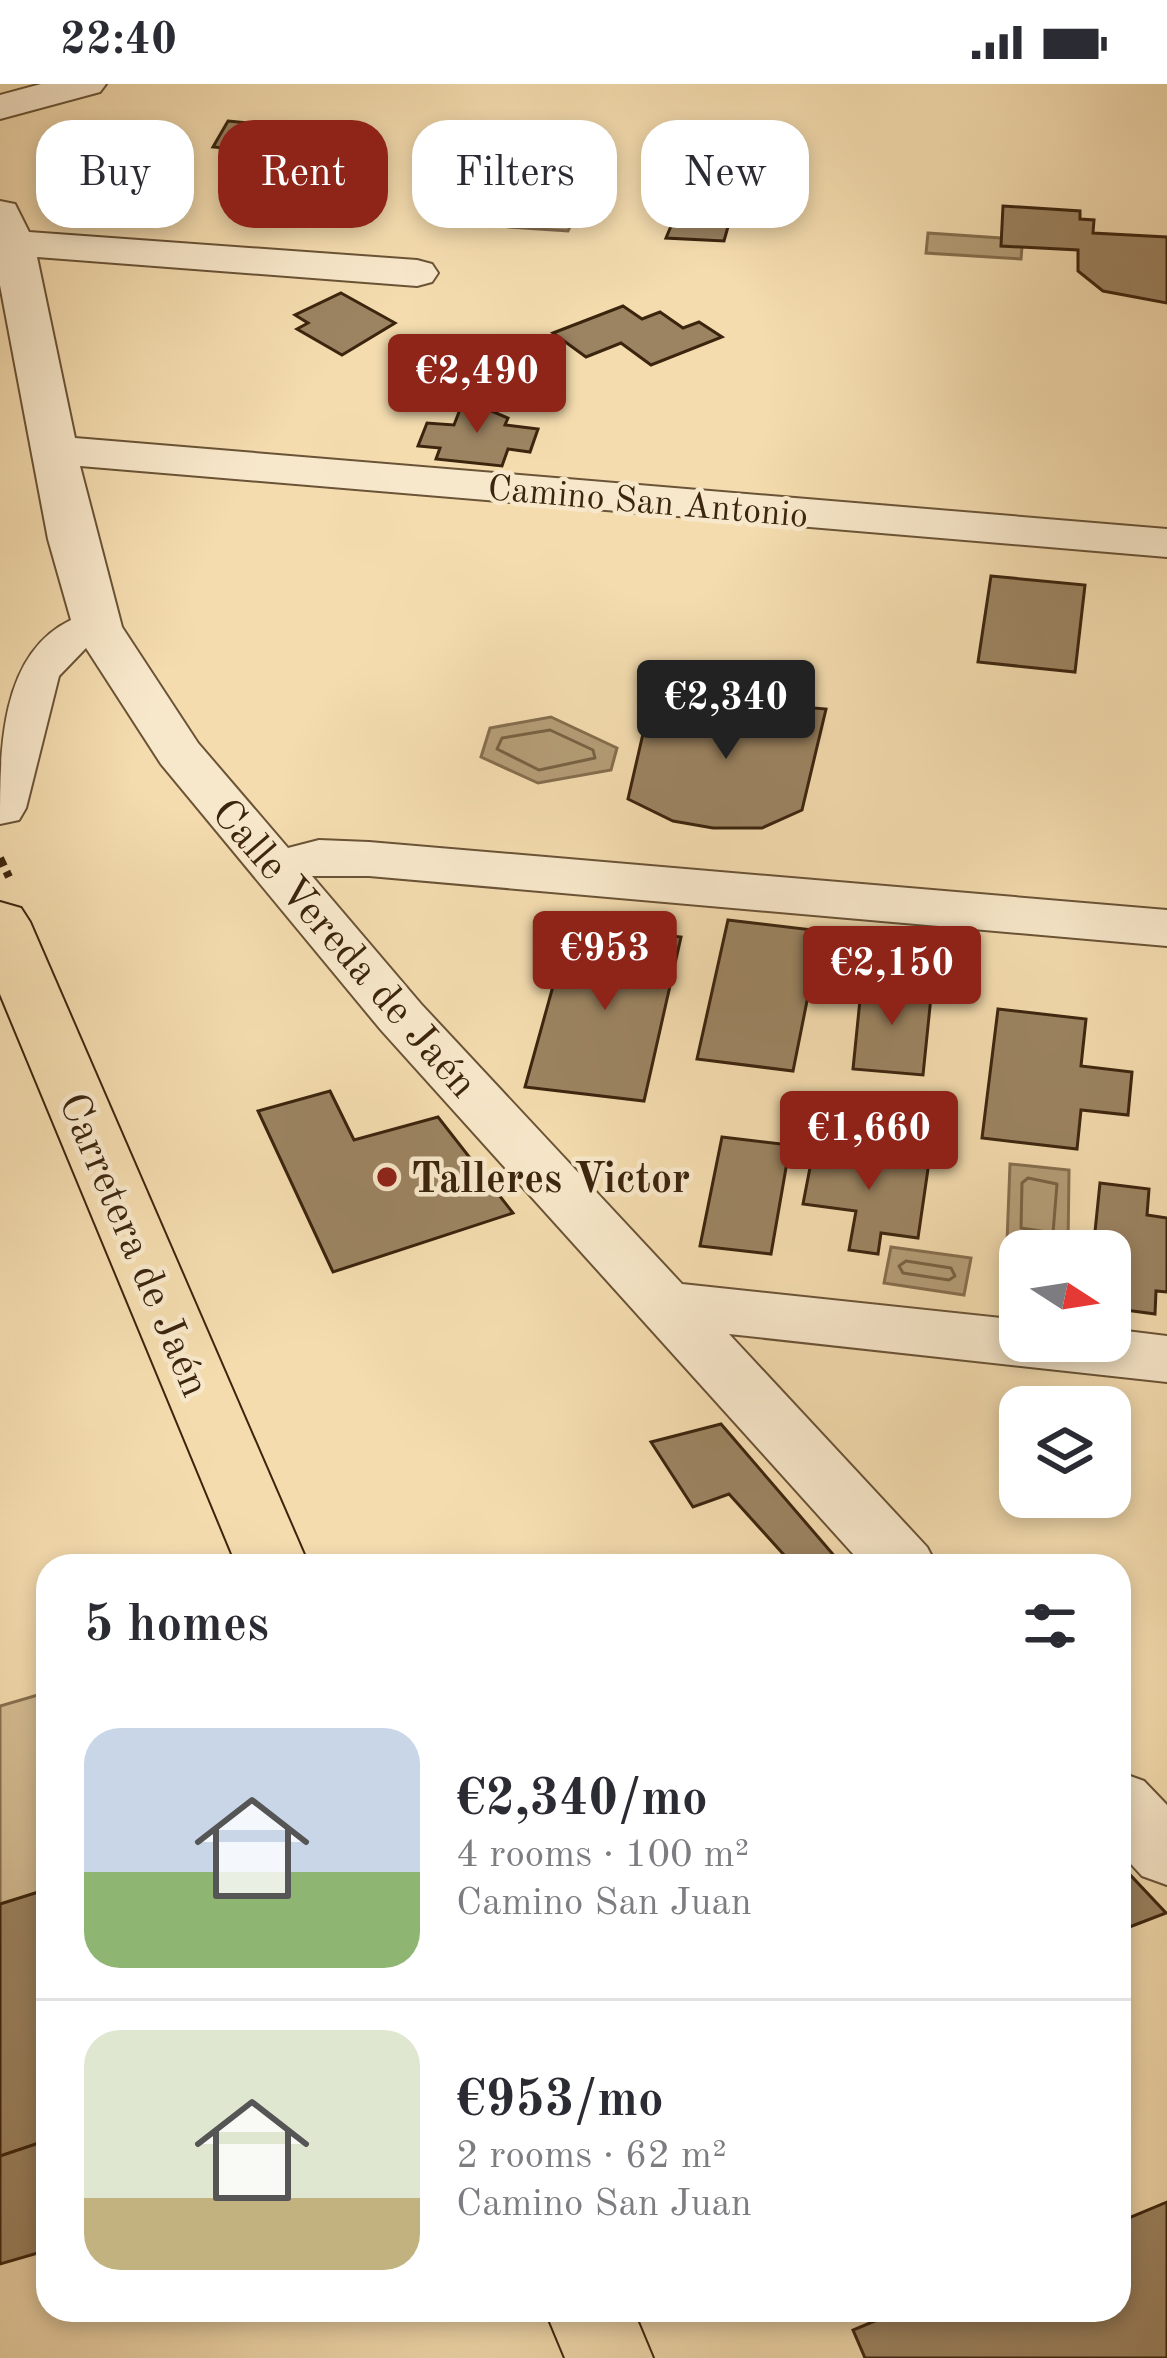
<!DOCTYPE html>
<meta charset="utf-8">
<style>
body{margin:0;font-family:"Old Standard TT",serif;background:#f7f7f7;color:#2b2b33;height:100vh;display:flex;flex-direction:column;font-size:45px;white-space:nowrap}
*{box-sizing:border-box;margin:0}
p{font-size:39px;color:#7c7c81}
.icon{flex:none;width:66px;height:66px;fill:none;stroke:currentColor;stroke-width:2;stroke-linecap:round;stroke-linejoin:round}
.map{position:relative;flex:1;overflow:hidden}
.side{position:absolute;left:36px;top:1470px;width:1095px;height:768px;display:flex;flex-direction:column;background:#fff;border-radius:36px;box-shadow:0 6px 18px #0003}
.side>*{flex:none}
.guide{position:absolute;left:36px;top:36px;width:1095px;height:108px;display:flex;gap:24px}
.needle{width:78px;rotate:102deg}
.controls{position:absolute;left:999px;top:1146px;display:grid;gap:24px}
.controls a{display:grid;place-items:center;width:132px;height:132px;border-radius:24px;background:#fff;box-shadow:0 6px 18px #0003;font-size:60px}
.price{position:absolute;translate:-50% -102px;padding:0 27px;border-radius:12px;background:#8f2418;color:#fff;font-size:39px;line-height:78px;filter:drop-shadow(0 3px 6px #0008)}
.price::after{content:'';position:absolute;left:50%;top:72px;width:36px;height:27px;margin-left:-18px;background:inherit;clip-path:polygon(0 0,100% 0,50% 100%)}
.price.selected{background:#222;color:#fff}
ul{padding:0;list-style:none}
li{display:flex;align-items:center;gap:36px;height:300px;padding:0 48px}
li+li{border-top:3px solid #e1e1e2}
li span{display:grid;place-items:center;flex:none;width:336px;height:240px;border-radius:36px;color:#555}
li>.icon{margin-inline-start:auto}
span .icon{width:144px;height:144px;fill:#fffc;stroke-width:1}
li b{font-size:51px}
h2{display:flex;justify-content:space-between;align-items:center;height:144px;padding:0 48px;font-size:51px}
.tag{padding:0 42px;border-radius:36px;background:#fff;box-shadow:0 6px 18px #0003;font-size:42px;line-height:108px}
.tag.selected{background:#8f2418;color:#fff}
.status{display:flex;justify-content:space-between;align-items:center;height:84px;padding:0 60px;background:#fff;direction:ltr}
.status svg{height:33px;fill:currentColor}
.map>svg:first-child{display:block}
</style>
<div class="status"><b>22:40</b><svg viewBox="0 0 49 12"><path d="M0 12V9h3v3zM5 12V6h3v6zM10 12V3h3v9zM15 12V0h3v12zM26 1h20v11H26zM47 4h2v5h-2z"/></svg></div>
<div class="map">
<svg width="1167" height="2274" viewBox="0 0 1167 2274">
<rect width="100%" height="100%" fill="#f4dcaf"/>
<filter id="stains"><feTurbulence type="fractalNoise" baseFrequency=".00167" numOctaves="4"/><feColorMatrix values="0 0 0 0 .2 0 0 0 0 .09 0 0 0 0 .02 0 0 0 .5 -.17"/></filter>
<radialGradient id="worn" r=".72"><stop offset=".6" stop-color="#630" stop-opacity="0"/><stop offset="1" stop-color="#630" stop-opacity=".3"/></radialGradient>
<path fill="#d5bd94" stroke="#887151" stroke-width="3" d="M48,1608V1805L0,1820V1622Z"/>
<g fill="#b59e78" stroke="#856e4e" stroke-width="3">
<path d="M535,90L592,96L568,147L509,143Z"/>
<path d="M928,149L1001,154L1022,163L1021,175L926,169Z"/>
<path d="M551,633L617,664L611,686L538,699L481,673L490,644Z"/>
<path d="M1010,1080L1069,1086L1068,1163L1007,1158Z"/>
<path d="M891,1163L971,1174L964,1211L884,1199Z"/>
</g>
<g fill="none" stroke-linecap="round" stroke-linejoin="round">
<g stroke="#786243" stroke-width="3">
<path d="M550,646L593,666L595,674L539,686L497,665L502,654Z"/>
<path d="M1028,1094L1057,1100L1053,1149L1021,1144L1022,1099Z"/>
<path d="M906,1177L951,1184L955,1192L949,1196L903,1189L899,1182Z"/>
</g>
</g>
<g fill="#9c8462" stroke="#3c250e" stroke-width="3">
<path d="M228,37L319,46L307,71L213,63Z"/>
<path d="M320,61L383,67L363,112L298,106Z"/>
<path d="M686,106L737,111L724,157L666,154Z"/>
<path d="M1003,122L1080,127V135L1094,136L1093,149L1167,153V219L1103,207L1078,187V166L1001,162Z"/>
<path d="M341,209L395,239L342,271L297,245L308,239L295,231Z"/>
<path d="M623,222L642,235L660,228L683,244L699,238L722,253L651,281L621,259L586,273L553,249Z"/>
<path d="M464,315L492,318L489,326L508,334L505,341L538,345L530,368L508,365L502,382L436,375L440,364L418,362L427,339L454,341Z"/>
<path d="M991,492L1085,501L1075,588L978,578Z"/>
<path d="M688,613L826,625L802,726L762,744H713L673,737L628,715L648,628Z"/>
<path d="M728,836L821,847L793,987L697,975Z"/>
<path d="M570,841L681,853L644,1017L525,1003Z"/>
<path d="M862,896L932,903L923,991L853,985Z"/>
<path d="M998,925L1086,935L1081,982L1132,988L1128,1031L1081,1026L1077,1065L982,1054Z"/>
<path d="M330,1007L354,1056L438,1033L513,1129L333,1188L258,1027Z"/>
<path d="M722,1053L790,1061L771,1170L700,1162Z"/>
<path d="M814,1063L929,1078L918,1154L881,1149L878,1170L849,1166L856,1127L803,1120Z"/>
<path d="M1100,1099L1149,1105L1147,1131L1167,1134V1208L1156,1207L1155,1230L1110,1224V1167H1093Z"/>
<path d="M721,1340L843,1482H794L729,1410L693,1423L651,1358Z"/>
<path d="M1119,1779L1166,1829L1119,1847Z"/>
<path d="M48,1805V2056L0,2072V1820Z"/>
<path d="M48,2056V2166L0,2180V2072Z"/>
<path d="M1167,2118V2274H865L853,2246L901,2226H1119V2138Z"/>
</g>
<g fill="none" stroke-linecap="round" stroke-linejoin="round">
<g stroke="#6a5336" stroke-width="4">
<g id="minor">
<path d="M41,0H106L100,8L0,35V11Z"/>
<path d="M0,117L15,120L29,148L417,176L432,180L438,189L432,198L417,202L37,173L75,354L1167,445V473L80,382L122,543L198,659L288,764L319,756L369,758L1167,826V862L369,792H312L421,920L682,1200L1020,1236V1257H1110V1245L1167,1252V1298L729,1250L927,1463L937,1482H864L381,946L161,680L86,564L59,592L26,724L19,736L0,740C0,665 0,570 71,536L48,455L0,201Z"/>
<path d="M1119,1688L1144,1697L1167,1721V1801L1142,1792L1119,1767Z"/>
</g>
</g>
<g stroke="#3c250e" stroke-width="4">
<g id="trunk">
<path d="M0,818L21,824L30,838L309,1482H237L0,910Z"/>
<path d="M545,2226H633L653,2274H565Z"/>
</g>
</g>
<path stroke="#3c250e" stroke-width="8" stroke-dasharray="9 6" stroke-linecap="butt" d="M0,774L9,793"/>
<use href="#minor" fill="#f8e8cb" fill-rule="evenodd"/>
<use href="#trunk" fill="#f4dcaf" fill-rule="evenodd"/>
</g>
<circle fill="#8f2418" stroke="#f8e8cb" stroke-width="4.5" cx="387" cy="1093" r="12"/>
<g text-anchor="middle" stroke-width="9" stroke-linejoin="round" paint-order="stroke">
<g font-size="36" fill="#3c250e" stroke="#f8e8cb">
<text transform="translate(648 416) rotate(5)" y="13">Camino San Antonio</text>
</g>
<g font-size="42" fill="#3c250e" stroke="#f8e8cb">
<text transform="translate(346 863) rotate(49)" y="15">Calle Vereda de Jaén</text>
<text transform="translate(136 1160) rotate(67)" y="15">Carretera de Jaén</text>
</g>
<g font-size="42" font-weight="bold" fill="#3c250e" stroke="#f8e8cb" text-anchor="start">
<text x="411" y="1108">Talleres Victor</text>
</g>
</g>
<rect width="100%" height="100%" filter="url(#stains)"/>
<rect width="100%" height="100%" fill="url(#worn)"/>
</svg>
<div class="controls">
<a><svg class="needle" viewBox="-14 -14 28 28"><path d="M0-13l5 13h-10z" fill="#e53935"/><path d="M0 13l5-13h-10z" fill="#7c7c81"/></svg></a>
<a><svg class="icon" aria-label="layers" viewBox="0 0 24 24"><path d="M12 4l9 5-9 5-9-5zM3 14l9 5 9-5"/></svg></a>
</div>
<b class="price" style="left:477px;top:352px">€2,490</b>
<b class="price selected" style="left:726px;top:678px">€2,340</b>
<b class="price" style="left:605px;top:929px">€953</b>
<b class="price" style="left:892px;top:944px">€2,150</b>
<b class="price" style="left:869px;top:1109px">€1,660</b>
<div class="guide">
<a class="tag">Buy</a>
<a class="tag selected">Rent</a>
<a class="tag">Filters</a>
<a class="tag">New</a>
</div>
<section class="side">
<h2>5 homes<svg class="icon" aria-label="filters" viewBox="0 0 24 24"><path d="M4 7h16M4 17h16"/><circle cx="9" cy="7" r="2"/><circle cx="15" cy="17" r="2"/></svg></h2>
<ul>
<li><span style="background:linear-gradient(#c9d6e8 60%,#8fb573 0)"><svg class="icon" aria-label="home" viewBox="0 0 24 24"><path d="M3 11l9-7 9 7M6 9v11h12V9"/></svg></span><div><b>€2,340/mo</b><p>4 rooms · 100 m²</p><p>Camino San Juan</p></div></li>
<li><span style="background:linear-gradient(#dfe7d0 70%,#c2b280 0)"><svg class="icon" aria-label="home" viewBox="0 0 24 24"><path d="M3 11l9-7 9 7M6 9v11h12V9"/></svg></span><div><b>€953/mo</b><p>2 rooms · 62 m²</p><p>Camino San Juan</p></div></li>
</ul>
</section>
</div>
